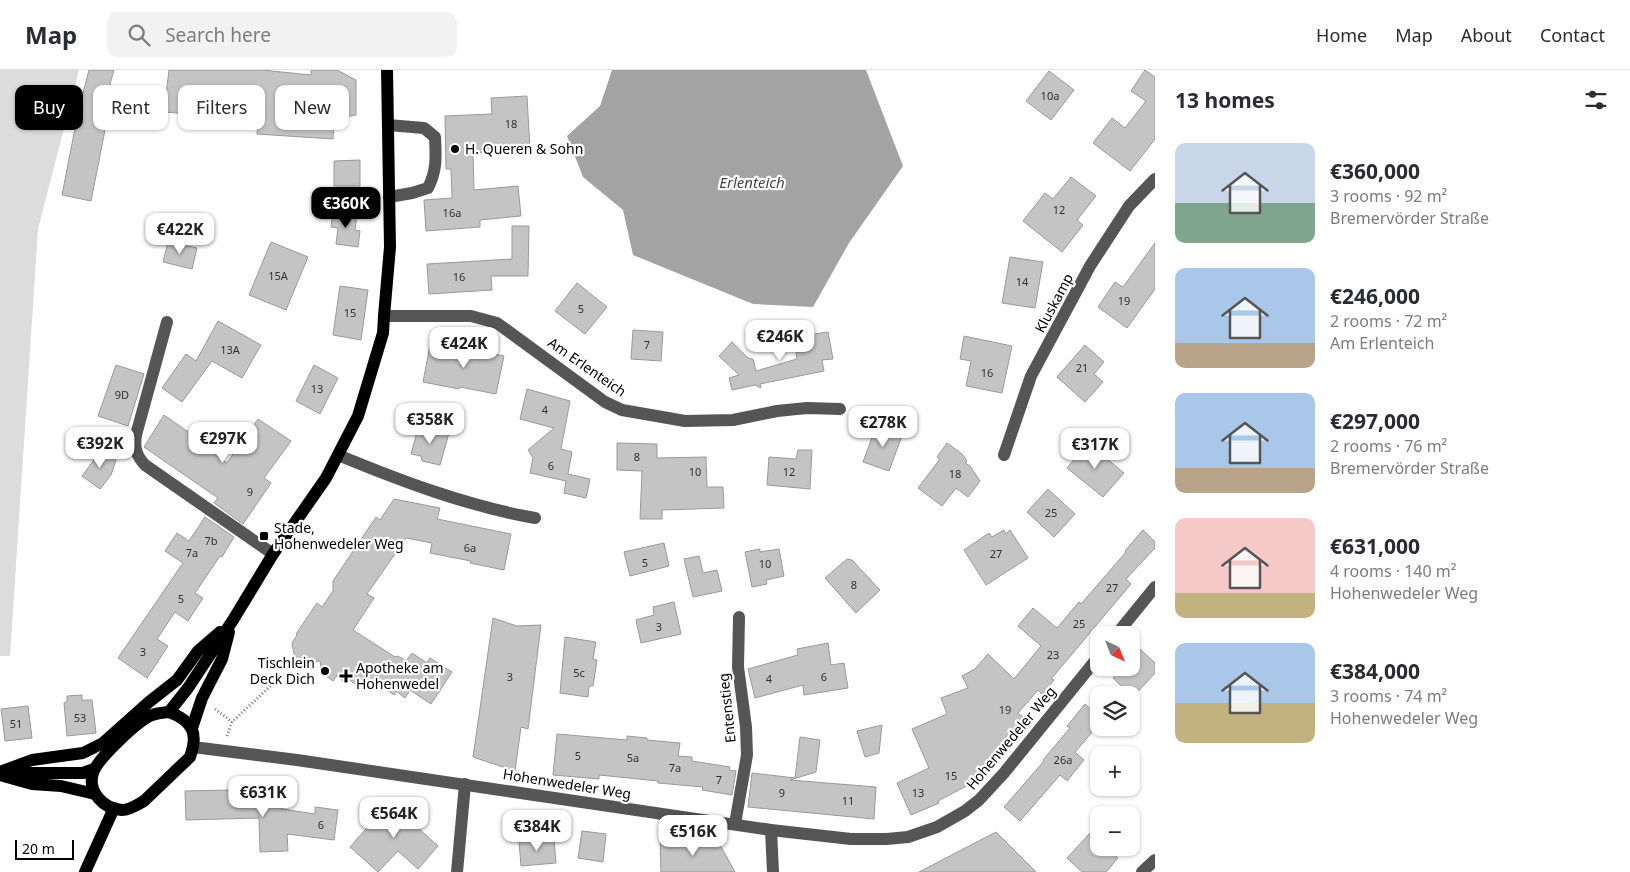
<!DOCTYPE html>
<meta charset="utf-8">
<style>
body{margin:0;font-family:"Noto Sans",sans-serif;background:#f2f2f3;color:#2b2b33;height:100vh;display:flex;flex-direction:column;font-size:19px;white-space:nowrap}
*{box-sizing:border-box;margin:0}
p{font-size:16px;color:#7c7c81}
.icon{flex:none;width:28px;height:28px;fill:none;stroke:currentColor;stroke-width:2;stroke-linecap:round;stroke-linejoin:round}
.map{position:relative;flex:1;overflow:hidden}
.sheet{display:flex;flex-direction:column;background:#fff;width:475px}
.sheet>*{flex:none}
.top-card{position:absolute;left:15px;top:15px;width:475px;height:45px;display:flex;gap:10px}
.needle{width:32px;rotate:137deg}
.fabs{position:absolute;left:1090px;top:556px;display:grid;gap:10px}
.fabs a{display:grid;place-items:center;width:50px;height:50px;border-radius:10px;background:#fff;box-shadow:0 1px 4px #0004;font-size:25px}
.scale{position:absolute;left:15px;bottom:12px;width:59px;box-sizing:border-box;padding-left:5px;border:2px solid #000;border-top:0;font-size:14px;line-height:18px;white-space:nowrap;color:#000;-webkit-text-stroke:4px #fff;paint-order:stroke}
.price{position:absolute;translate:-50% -42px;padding:0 11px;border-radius:10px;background:#fff;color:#222;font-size:16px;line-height:32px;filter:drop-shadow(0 1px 2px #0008)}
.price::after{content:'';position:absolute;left:50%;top:30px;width:15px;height:11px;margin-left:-8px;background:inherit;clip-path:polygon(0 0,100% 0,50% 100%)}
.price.current{background:#000;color:#fff}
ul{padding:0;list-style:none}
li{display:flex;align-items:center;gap:15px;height:125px;padding:0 20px}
li span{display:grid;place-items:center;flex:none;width:140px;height:100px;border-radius:10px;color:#555}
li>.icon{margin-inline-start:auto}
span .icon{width:60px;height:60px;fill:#fffc;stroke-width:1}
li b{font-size:21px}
h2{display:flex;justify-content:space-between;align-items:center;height:60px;padding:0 20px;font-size:21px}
.pill{padding:0 18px;border-radius:10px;background:#fff;box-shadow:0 1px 4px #0004;font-size:18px;line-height:45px}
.pill.current{background:#000;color:#fff}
header{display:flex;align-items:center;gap:30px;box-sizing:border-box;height:70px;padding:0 25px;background:#fff;border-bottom:1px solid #e1e1e2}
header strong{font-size:24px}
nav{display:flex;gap:28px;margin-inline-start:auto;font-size:18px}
.search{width:350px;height:45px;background:#f2f2f3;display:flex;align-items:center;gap:12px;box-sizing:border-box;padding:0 18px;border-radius:10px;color:#7c7c81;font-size:19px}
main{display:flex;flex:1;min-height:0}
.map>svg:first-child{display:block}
</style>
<header>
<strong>Map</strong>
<div class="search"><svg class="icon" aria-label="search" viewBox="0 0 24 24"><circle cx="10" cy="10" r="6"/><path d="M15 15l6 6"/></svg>Search here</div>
<nav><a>Home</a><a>Map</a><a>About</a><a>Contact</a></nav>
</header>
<main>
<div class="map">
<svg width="1155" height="802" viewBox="0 0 1155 802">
<rect width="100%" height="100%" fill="#fff"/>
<path fill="#dcdcdc" d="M0,0H79L38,159L10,586H0Z"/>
<path fill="#a3a3a3" d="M612,0H866L903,96L849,173L813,237L753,234L633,185L623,140L583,107L567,66L600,36Z"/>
<g fill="#c4c4c4" stroke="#999">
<path d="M89,0H114L99,53L106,55L91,131L62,125L79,38Z"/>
<path d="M169,0H262L311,5V0H337L356,10V45L334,49L333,69L257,64L258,49L164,42Z"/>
<path d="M1145,0L1155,7V69L1130,101L1093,73L1112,48L1125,58L1146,31L1131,21Z"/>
<path d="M1049,1L1074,20L1051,50L1026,31Z"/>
<path d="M527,26L530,80L473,83L474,120L518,116L521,146L480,150V157L426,161L424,130L452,128L451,99H446L445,46L492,44L491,28Z"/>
<path d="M360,90V116H334V91Z"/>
<path d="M1071,107L1096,126L1077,150L1083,155L1062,182L1023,151L1045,123L1053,129Z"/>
<path d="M333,141L357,144L355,160L360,161L358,177L336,174L338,158L331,157Z"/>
<path d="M512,156H529L528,206H491L492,220L429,224L427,194L512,189Z"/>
<path d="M168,172L197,178L192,199L163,192Z"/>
<path d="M271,172L308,187L286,240L249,225Z"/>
<path d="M1155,173V219L1127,258L1098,237L1115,212L1123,217Z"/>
<path d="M1010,187L1043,192L1035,238L1002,233Z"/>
<path d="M577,213L607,237L585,264L555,241Z"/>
<path d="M340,216L368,220L361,270L333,265Z"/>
<path d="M218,251L261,275L242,308L212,291L182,332L162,318L186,284L196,291Z"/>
<path d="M633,260L663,262L661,291L631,289Z"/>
<path d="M828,262L833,289L822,290L824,301L760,314L761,318L755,315L732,320L729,308L739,305L719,286L732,272L748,288L753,289L756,301L797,289L794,267Z"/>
<path d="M964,266L1012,276L1002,323L966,316L971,291L960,289Z"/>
<path d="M430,275L467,283L468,279L504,286L496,324L460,317L459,319L423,312Z"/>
<path d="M1085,275L1104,292L1094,304L1103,312L1085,332L1057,307Z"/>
<path d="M116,295L144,304L128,356L98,346Z"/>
<path d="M314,295L338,308L320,344L296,331Z"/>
<path d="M527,319L570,331L561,379L572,382L568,404L590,409L586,428L564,423L566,411L530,403L533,388L528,380L554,358L520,349Z"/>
<path d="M164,345L197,368L195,371L227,393L258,349L291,371L264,408L271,413L243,454L214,433L218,428L144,377Z"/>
<path d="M877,354L903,363L889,401L863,392Z"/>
<path d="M419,355L449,363L440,395L422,391L421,386L411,384Z"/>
<path d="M617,373L657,374V388L706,387L707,417H723L724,438L662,440V449H640L642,401L617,400Z"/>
<path d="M947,373L962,384L967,391L965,393L970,396L980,411L968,427L956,418L942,436L918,418L940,389L937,387Z"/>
<path d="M1088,373L1124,403L1103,427L1067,398Z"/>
<path d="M102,379L116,390L111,405L100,419L82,406Z"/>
<path d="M798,380H812L810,419L767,415L769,387L796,389Z"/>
<path d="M1048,419L1075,444L1054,467L1027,442Z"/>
<path d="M394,429L440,438L437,449L511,464L504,500L470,493L471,491L430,483L432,473L406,468L367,524L374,528L353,560L395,587L398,586L406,591L412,583L427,593L430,588L452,602L431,634L410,620L405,628L396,621L394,625L383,617L381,621L365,611L360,617L348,609L346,613L336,606L333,611L322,603L320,591L302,593L295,589L292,573L297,565L296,564L317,533L322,537L333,521V511L376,447L380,450Z"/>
<path d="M205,447L234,467L222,487L220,486L195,523L203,528L188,551L175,542L157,569L168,576L147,608L118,588L183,493L165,481L177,463L189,471Z"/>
<path d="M1004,460L1006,464L1010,460L1028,488L986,515L964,480L989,463L992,467Z"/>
<path d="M1143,460L1155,472V478L1126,509L1131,514L1051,609L1054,610L1042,624L1038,620L1018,643L1023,647L969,712L970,714L938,731L939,733L911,745L897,713L929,698L912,659L947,644L941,628L968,618L962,606L975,599L988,584L1014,609L1041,576L1018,556L1033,538L1057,558L1079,532L1081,534L1126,482L1125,481Z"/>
<path d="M664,473L669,496L630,506L624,482Z"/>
<path d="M760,479V482L779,479L784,506L766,510L767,514L752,517L745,482Z"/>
<path d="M699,486L703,503L717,500L722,521L693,527L684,489Z"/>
<path d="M847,489L852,490L880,520L856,543L825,508Z"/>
<path d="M674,532L681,564L641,573L636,550L654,545L653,537Z"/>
<path d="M493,548L517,556L541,555L528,659L521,657L515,701L473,687Z"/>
<path d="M565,567L596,572L593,589L597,590L593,616H589L588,627L560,623Z"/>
<path d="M828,573L831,595L844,593L848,618L804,625L803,615L755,628L748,599L798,585L797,579Z"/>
<path d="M1140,579L1155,593V603L1133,627L1113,608L1122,598H1131V588Z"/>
<path d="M82,625V630H92L96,663L67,666L64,633L67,632V626Z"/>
<path d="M1085,634L1099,646V654L1075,682L1084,690L1067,711L1060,705L1020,751L1004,737L1044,691L1043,690L1070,658L1067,656Z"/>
<path d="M28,636L32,668L5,671L1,639Z"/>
<path d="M882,655L879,683L865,687L857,661Z"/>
<path d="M557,664L627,670V666L647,668V670L680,673L678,686L692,687V691L730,697L729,700L736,701L732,725L702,720L703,717L658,713V711L599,705V709L553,705Z"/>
<path d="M800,667L820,670L816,702L790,710L876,717L874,749L748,737L752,703L795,708Z"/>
<path d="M230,720V733L282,730V739L315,744V737L338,740L334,770L287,764L288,781L260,782L259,748L186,750L185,721Z"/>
<path d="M401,733L422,753L418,758L438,776L418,799L398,781L378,802L350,777L387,735L394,741Z"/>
<path d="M582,761L606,764L603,792L578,788Z"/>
<path d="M996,762L1036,802H919Z"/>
<path d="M1090,763L1099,771V778H1106L1118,788L1106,802H1082L1067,788Z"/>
<path d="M660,767L719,773L735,802H661Z"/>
<path d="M554,769L556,793L521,796L519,772Z"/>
</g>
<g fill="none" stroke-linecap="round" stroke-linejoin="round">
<g stroke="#777" stroke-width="3" stroke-dasharray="1 2.5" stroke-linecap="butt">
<path d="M215,639L232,652"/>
<path d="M227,666L232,652L279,608"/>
</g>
<g stroke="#555" stroke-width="12">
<path d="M388,55L424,58L435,67C436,87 437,100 428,118L412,123L389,127"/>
<path d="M384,246H471L497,253L605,332L622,340L685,351L733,350L777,341L807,338L840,339"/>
<path d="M167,252L136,365C134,378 136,385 145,395L273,484"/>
<path d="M338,385C401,411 467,436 535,448"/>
<path d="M1004,385L1031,306L1090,196L1129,136L1155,109"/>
<path d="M1116,565L1155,517"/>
<path d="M193,677L297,690L771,760L851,769H887L908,767L937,757L965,741L979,730L1004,703L1099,586"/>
<path d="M735,754L747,685L746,657L738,597L739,547"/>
<path d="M771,760L773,802"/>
<path d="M457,802L465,714"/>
<path d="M1142,802L1155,790"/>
</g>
<g stroke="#000" stroke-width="12">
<path d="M169,642L188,618L233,550L273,484L326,408L358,346L383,263L384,246L390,177L387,0"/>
<path d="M169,642C192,651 199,662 190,687L144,731C137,735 130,740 122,740C104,739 87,722 93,703C97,689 136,653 150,646C156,643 162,643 169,642Z"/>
<path d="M192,658L202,628L222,589L229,562"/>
<path d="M0,702L32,690L83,683L103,673L149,632L177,610L198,581L220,562"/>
<path d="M7,703H83L94,699"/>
<path d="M0,705L32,714L61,716L95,724"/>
<path d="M85,802L114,738"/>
</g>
</g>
<g fill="#000" stroke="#fff" stroke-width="2">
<circle cx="455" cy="79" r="5"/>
<rect x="259" y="461" width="10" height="10" rx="2.5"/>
<circle cx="325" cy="601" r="5"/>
<path d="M343.5 598.5h5v5h5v5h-5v5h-5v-5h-5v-5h5z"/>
</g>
<g text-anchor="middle" stroke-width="4.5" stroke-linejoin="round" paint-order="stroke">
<g font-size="11" fill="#313131">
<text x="1050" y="30">10a</text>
<text x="511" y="58">18</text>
<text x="1059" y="144">12</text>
<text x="452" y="147">16a</text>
<text x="278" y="210">15A</text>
<text x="459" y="211">16</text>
<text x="1022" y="216">14</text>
<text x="1124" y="235">19</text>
<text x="581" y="243">5</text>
<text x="350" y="247">15</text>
<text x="647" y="279">7</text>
<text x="230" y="284">13A</text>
<text x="1082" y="302">21</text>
<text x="987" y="307">16</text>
<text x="317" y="323">13</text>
<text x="122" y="329">9D</text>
<text x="545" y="344">4</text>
<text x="637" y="391">8</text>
<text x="551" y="400">6</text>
<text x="695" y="406">10</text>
<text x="789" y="406">12</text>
<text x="955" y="408">18</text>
<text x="250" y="426">9</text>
<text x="1051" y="447">25</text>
<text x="211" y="475">7b</text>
<text x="470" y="482">6a</text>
<text x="192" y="487">7a</text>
<text x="996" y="488">27</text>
<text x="645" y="497">5</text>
<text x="765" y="498">10</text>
<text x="854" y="519">8</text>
<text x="1112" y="522">27</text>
<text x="181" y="533">5</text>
<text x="1079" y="558">25</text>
<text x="659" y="561">3</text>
<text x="143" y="586">3</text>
<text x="1053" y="589">23</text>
<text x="579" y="607">5c</text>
<text x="510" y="611">3</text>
<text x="824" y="611">6</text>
<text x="769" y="613">4</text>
<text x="1005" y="644">19</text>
<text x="80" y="652">53</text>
<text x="16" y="658">51</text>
<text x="578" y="690">5</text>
<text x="633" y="692">5a</text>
<text x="1063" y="694">26a</text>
<text x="675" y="702">7a</text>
<text x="951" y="710">15</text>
<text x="719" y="714">7</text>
<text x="782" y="727">9</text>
<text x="918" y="727">13</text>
<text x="848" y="735">11</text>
<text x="321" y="759">6</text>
</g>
<g font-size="14" fill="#000" stroke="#fff" text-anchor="start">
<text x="465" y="84">H. Queren &amp; Sohn</text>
<text x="274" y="463">Stade,<tspan x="274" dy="16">Hohenwedeler Weg</tspan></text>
<text x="315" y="598" text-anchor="end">Tischlein<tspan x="315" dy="16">Deck Dich</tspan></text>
<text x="356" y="603">Apotheke am<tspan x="356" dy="16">Hohenwedel</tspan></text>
</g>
<g font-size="14" fill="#000" stroke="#fff">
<text transform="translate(1054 233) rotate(-62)" y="5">Kluskamp</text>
<text transform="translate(587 297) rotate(35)" y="5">Am Erlenteich</text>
<text transform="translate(727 638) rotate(-96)" y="5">Entenstieg</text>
<text transform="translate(1011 668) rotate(-50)" y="5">Hohenwedeler Weg</text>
<text transform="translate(567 714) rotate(9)" y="5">Hohenwedeler Weg</text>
</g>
<g font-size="15" font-style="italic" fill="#444" stroke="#fff">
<text x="752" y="118">Erlenteich</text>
</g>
</g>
</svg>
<div class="fabs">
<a><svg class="needle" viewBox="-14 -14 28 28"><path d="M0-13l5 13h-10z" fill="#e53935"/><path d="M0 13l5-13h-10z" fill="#7c7c81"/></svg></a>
<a><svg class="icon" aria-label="layers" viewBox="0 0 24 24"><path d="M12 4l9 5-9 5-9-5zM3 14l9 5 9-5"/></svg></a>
<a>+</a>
<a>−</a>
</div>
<div class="scale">20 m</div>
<b class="price current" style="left:346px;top:159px">€360K</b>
<b class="price" style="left:180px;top:185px">€422K</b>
<b class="price" style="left:780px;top:292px">€246K</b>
<b class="price" style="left:464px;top:299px">€424K</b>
<b class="price" style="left:430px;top:375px">€358K</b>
<b class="price" style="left:883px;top:378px">€278K</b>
<b class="price" style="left:223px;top:394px">€297K</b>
<b class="price" style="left:100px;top:399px">€392K</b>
<b class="price" style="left:1095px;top:400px">€317K</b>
<b class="price" style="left:263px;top:748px">€631K</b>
<b class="price" style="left:394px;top:769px">€564K</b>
<b class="price" style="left:537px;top:782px">€384K</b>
<b class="price" style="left:693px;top:787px">€516K</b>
<div class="top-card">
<a class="pill current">Buy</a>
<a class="pill">Rent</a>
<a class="pill">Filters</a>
<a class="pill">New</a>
</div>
</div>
<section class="sheet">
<h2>13 homes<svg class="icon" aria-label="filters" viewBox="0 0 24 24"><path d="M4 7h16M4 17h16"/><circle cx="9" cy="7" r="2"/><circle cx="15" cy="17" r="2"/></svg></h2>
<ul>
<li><span style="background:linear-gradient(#c9d6e8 60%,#7fa58c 0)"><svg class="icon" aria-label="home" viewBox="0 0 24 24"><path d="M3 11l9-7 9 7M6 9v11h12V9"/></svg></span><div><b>€360,000</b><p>3 rooms · 92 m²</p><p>Bremervörder Straße</p></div></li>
<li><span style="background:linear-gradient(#a9c7e8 75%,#b9a48a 0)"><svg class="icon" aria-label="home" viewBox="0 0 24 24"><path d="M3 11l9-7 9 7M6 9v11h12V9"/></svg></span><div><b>€246,000</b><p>2 rooms · 72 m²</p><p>Am Erlenteich</p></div></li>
<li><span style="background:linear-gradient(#a9c7e8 75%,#b9a48a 0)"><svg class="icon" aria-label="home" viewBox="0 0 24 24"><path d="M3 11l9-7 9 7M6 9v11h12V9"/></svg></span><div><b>€297,000</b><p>2 rooms · 76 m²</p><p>Bremervörder Straße</p></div></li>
<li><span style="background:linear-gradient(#f6c9c9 75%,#c2b280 0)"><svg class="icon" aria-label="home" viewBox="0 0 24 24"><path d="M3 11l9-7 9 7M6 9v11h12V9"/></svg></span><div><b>€631,000</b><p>4 rooms · 140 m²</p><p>Hohenwedeler Weg</p></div></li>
<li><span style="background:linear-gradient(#a9c7e8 60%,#c2b280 0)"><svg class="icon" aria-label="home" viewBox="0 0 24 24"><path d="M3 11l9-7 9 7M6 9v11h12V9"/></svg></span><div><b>€384,000</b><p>3 rooms · 74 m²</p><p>Hohenwedeler Weg</p></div></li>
</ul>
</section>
</main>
